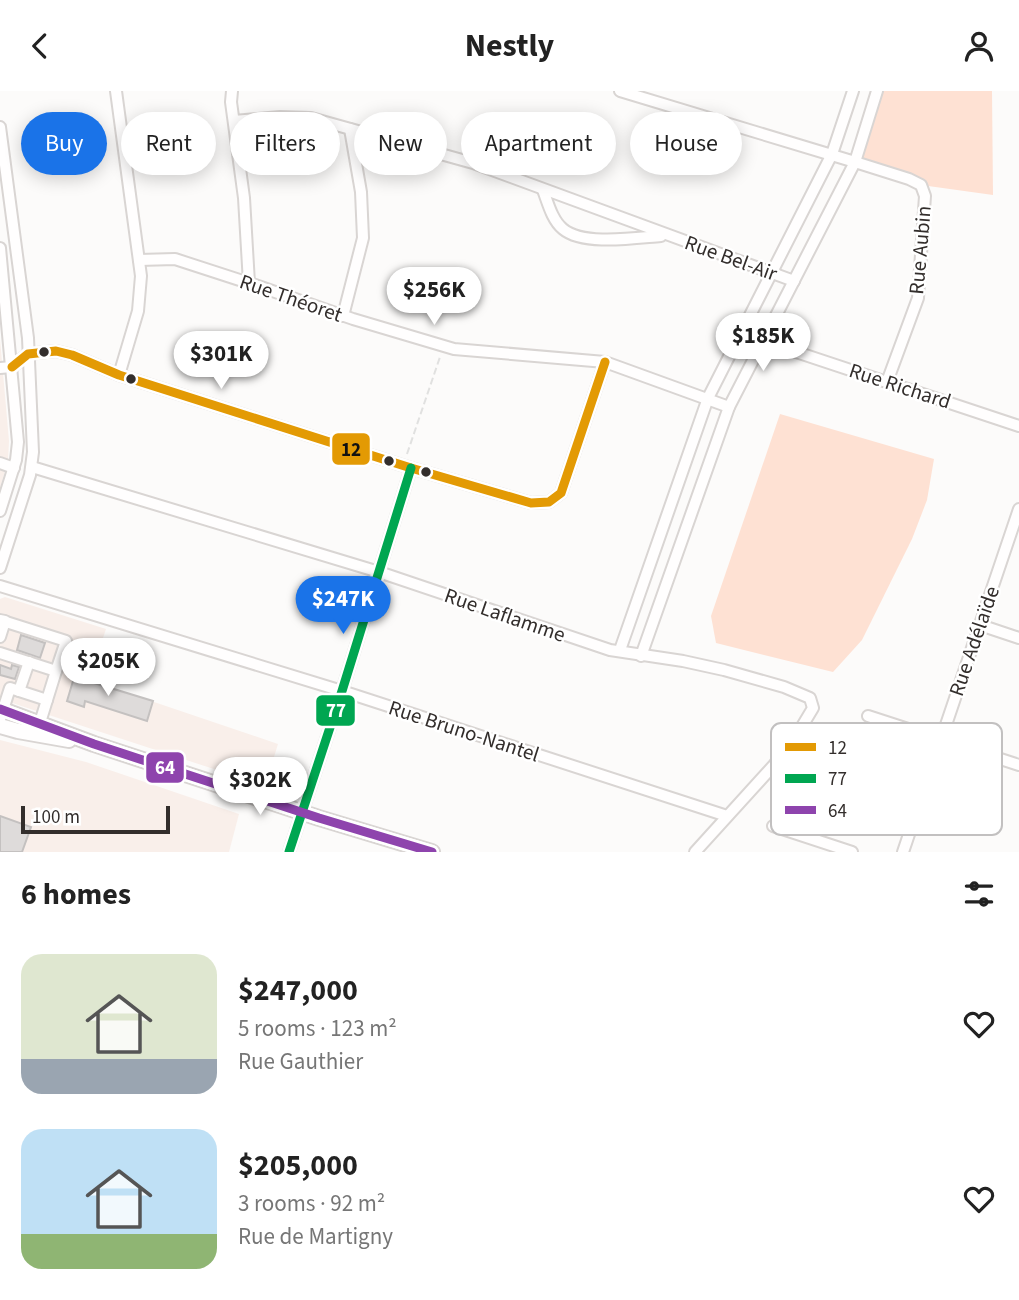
<!DOCTYPE html>
<meta charset="utf-8">
<style>
body{margin:0;font-family:"Source Sans 3",sans-serif;background:#f2f2f2;color:#222;height:100vh;display:flex;flex-direction:column;font-size:26px;white-space:nowrap}
*{box-sizing:border-box;margin:0}
p{font-size:23px;color:#767676}
.icon{flex:none;width:38px;height:38px;fill:none;stroke:currentColor;stroke-width:2;stroke-linecap:round;stroke-linejoin:round}
.map{position:relative;height:761px;overflow:hidden}
.side{display:flex;flex-direction:column;background:#fff;flex:1}
.side>*{flex:none}
.banner{position:absolute;left:21px;top:21px;width:978px;height:63px;display:flex;gap:14px}
.scale{position:absolute;left:21px;bottom:18px;width:149px;box-sizing:border-box;padding-left:7px;border:4px solid #332e2c;border-top:0;font-size:19px;line-height:24px;white-space:nowrap;color:#332e2c;-webkit-text-stroke:5px #fff;paint-order:stroke}
.price{position:absolute;translate:-50% -60px;padding:0 16px;border-radius:24px;background:#fff;color:#222;font-size:23px;line-height:46px;filter:drop-shadow(0 2px 4px #0008)}
.price::after{content:'';position:absolute;left:50%;top:42px;width:21px;height:16px;margin-left:-10px;background:inherit;clip-path:polygon(0 0,100% 0,50% 100%)}
.price.selected{background:#1a73e8;color:#fff}
ul{padding:0;list-style:none}
li{display:flex;align-items:center;gap:21px;height:175px;padding:0 21px}
li span{display:grid;place-items:center;flex:none;width:196px;height:140px;border-radius:21px;color:#555}
li>.icon{margin-inline-start:auto}
span .icon{width:84px;height:84px;fill:#fffc;stroke-width:1}
li b{font-size:30px}
h2{display:flex;justify-content:space-between;align-items:center;height:84px;padding:0 21px;font-size:30px}
.tag{padding:0 24px;border-radius:32px;background:#fff;box-shadow:0 4px 18px #0003;font-size:24px;line-height:63px}
.tag.selected{background:#1a73e8;color:#fff}
header{display:flex;justify-content:space-between;align-items:center;height:91px;padding:0 21px;background:#fff;font-size:32px;font-weight:700}
.map>svg:first-child{display:block}
</style>
<header><svg class="icon" aria-label="back" viewBox="0 0 24 24"><path d="M15 5l-7 7 7 7"/></svg>Nestly<svg class="icon" aria-label="person" viewBox="0 0 24 24"><circle cx="12" cy="8" r="4"/><path d="M4 21q1-7 8-7t8 7"/></svg></header>
<div class="map">
<svg width="1019" height="761" viewBox="0 0 1019 761">
<rect width="100%" height="100%" fill="#fcfbfa"/>
<g fill="#f9efea">
<path d="M0,248L9,350L8,370L0,397Z"/>
<path d="M5,506L106,538L89,589L278,653L274,666L304,677L295,701L290,703L0,608V508Z"/>
<path d="M0,649L86,671L239,723L229,761H0Z"/>
</g>
<g fill="#fee1d3">
<path d="M877,0H992L993,104L921,94L855,71Z"/>
<path d="M780,323L934,368L927,409L912,448L862,549L833,581L716,552L711,525Z"/>
</g>
<g fill="#dedbda" stroke="#c4c1c0" stroke-width="2">
<path d="M21,544L45,552L40,567L17,559Z"/>
<path d="M0,574L11,578L12,574L19,576L15,588L0,584Z"/>
<path d="M76,580L93,586L91,591L153,610L147,630L85,610L84,616L67,610Z"/>
<path d="M0,725L31,736L22,761H0Z"/>
</g>
<g fill="none" stroke-linecap="round" stroke-linejoin="round">
<g stroke="#d9d5d3" stroke-width="14">
<g id="minor">
<path d="M116,0L141,185L138,220L119,284"/>
<path d="M232,0L231,11L244,107L249,192"/>
<path d="M620,0L855,71L909,88L921,94L925,105L918,207L887,291"/>
<path d="M234,30L280,26L311,27L473,72L794,190"/>
<path d="M0,36L28,247L33,361L30,384L0,477"/>
<path d="M543,99C548,112 552,129 563,138C583,155 635,147 661,145"/>
<path d="M0,157L18,351L16,369L0,420"/>
<path d="M139,169L175,168L255,194L353,228L454,258L605,271L729,316"/>
<path d="M343,225L363,147L361,101L350,38"/>
<path d="M742,243L1019,335"/>
<path d="M0,277L12,276L28,263L56,260L72,264L119,284L411,377L531,412L549,411L561,402L605,271"/>
<path d="M0,372L14,377"/>
<path d="M32,376L379,481L610,559L683,570L724,579L784,596L810,607L813,617L798,642L774,674L695,761"/>
<path d="M0,495L342,600L727,725"/>
<path d="M0,529L5,530L0,546"/>
<path d="M3,530L66,550L56,580"/>
<path d="M980,534L1019,547"/>
<path d="M620,559L708,307L832,63L853,0"/>
<path d="M0,562L56,580L38,638"/>
<path d="M641,565L729,316L855,71L877,0"/>
<path d="M19,600L29,571"/>
<path d="M868,625L1019,674"/>
<path d="M0,628L10,597L47,609"/>
<path d="M773,735L852,761"/>
<path d="M289,761L342,600L411,377"/>
<path d="M903,761L1019,418"/>
</g>
</g>
<g stroke="#d9d5d3" stroke-width="18">
<g id="major">
<path d="M0,618L94,653L319,727L432,761"/>
<path d="M0,635L18,640L69,649"/>
</g>
</g>
<path stroke="#e1e1e0" stroke-width="2" stroke-dasharray="7 3.5" stroke-linecap="butt" d="M407,363L440,266"/>
<use href="#minor" stroke="#fffefe" stroke-width="10"/>
<use href="#major" stroke="#fffefe" stroke-width="14"/>
<g stroke="#fff" stroke-width="14">
<path id="bus-1" d="M12,276L28,263L56,260L72,264L119,284L411,377L531,412L549,411L561,402L605,271"/>
</g>
<g stroke="#fff" stroke-width="14">
<path id="bus-2" d="M289,761L342,600L411,377"/>
</g>
<g stroke="#fff" stroke-width="14">
<path id="bus-3" d="M0,618L94,653L319,727L432,761"/>
</g>
<use href="#bus-1" stroke="#e39a04" stroke-width="9"/>
<use href="#bus-2" stroke="#00a651" stroke-width="9"/>
<use href="#bus-3" stroke="#8e44ad" stroke-width="9"/>
</g>
<g fill="#332e2c" stroke="#fff" stroke-width="2.5">
<circle cx="44" cy="261" r="6"/>
<circle cx="131" cy="288" r="6"/>
<circle cx="389" cy="370" r="6"/>
<circle cx="426" cy="381" r="6"/>
</g>
<g text-anchor="middle" stroke-width="5" stroke-linejoin="round" paint-order="stroke">
<g font-size="21" fill="#332e2c" stroke="#fff">
<text transform="translate(920 159) rotate(-85)" y="7">Rue Aubin</text>
<text transform="translate(731 167) rotate(20)" y="7">Rue Bel-Air</text>
<text transform="translate(291 207) rotate(19)" y="7">Rue Théoret</text>
<text transform="translate(900 295) rotate(18)" y="7">Rue Richard</text>
<text transform="translate(505 524) rotate(19)" y="7">Rue Laflamme</text>
<text transform="translate(974 550) rotate(-71)" y="7">Rue Adélaïde</text>
<text transform="translate(464 640) rotate(18)" y="7">Rue Bruno-Nantel</text>
</g>
</g>
<rect x="771" y="632" width="231" height="112" rx="10" fill="#fff" stroke="#c2c0c0" stroke-width="2"/>
<rect x="785" y="652" width="31" height="8" fill="#e39a04"/>
<rect x="785" y="683" width="31" height="9" fill="#00a651"/>
<rect x="785" y="715" width="31" height="8" fill="#8e44ad"/>
<g font-size="19" fill="#332e2c">
<text x="828" y="663">12</text>
<text x="828" y="694">77</text>
<text x="828" y="726">64</text>
</g>
<g stroke="#fff" stroke-width="2.5">
<rect x="331" y="341" width="40" height="34" rx="7" fill="#e39a04"/>
<rect x="315" y="603" width="41" height="33" rx="7" fill="#00a651"/>
<rect x="145" y="660" width="40" height="33" rx="7" fill="#8e44ad"/>
</g>
<g font-size="19" text-anchor="middle" font-weight="bold" fill="#fff">
<text x="336" y="626">77</text>
<text x="165" y="683">64</text>
</g>
<g font-size="19" text-anchor="middle" font-weight="bold" fill="#111">
<text x="351" y="365">12</text>
</g>
</svg>
<div class="scale">100 m</div>
<b class="price" style="left:434px;top:236px">$256K</b>
<b class="price" style="left:763px;top:282px">$185K</b>
<b class="price" style="left:221px;top:300px">$301K</b>
<b class="price selected" style="left:343px;top:545px">$247K</b>
<b class="price" style="left:108px;top:607px">$205K</b>
<b class="price" style="left:260px;top:726px">$302K</b>
<div class="banner">
<a class="tag selected">Buy</a>
<a class="tag">Rent</a>
<a class="tag">Filters</a>
<a class="tag">New</a>
<a class="tag">Apartment</a>
<a class="tag">House</a>
</div>
</div>
<section class="side">
<h2>6 homes<svg class="icon" aria-label="filters" viewBox="0 0 24 24"><path d="M4 7h16M4 17h16"/><circle cx="9" cy="7" r="2"/><circle cx="15" cy="17" r="2"/></svg></h2>
<ul>
<li><span style="background:linear-gradient(#dfe7d0 75%,#9aa5b1 0)"><svg class="icon" aria-label="home" viewBox="0 0 24 24"><path d="M3 11l9-7 9 7M6 9v11h12V9"/></svg></span><div><b>$247,000</b><p>5 rooms · 123 m²</p><p>Rue Gauthier</p></div><svg class="icon" aria-label="heart" viewBox="0 0 24 24"><path d="M12 20l-8-8c-3-5 5-10 8-4 3-6 11-1 8 4z"/></svg></li>
<li><span style="background:linear-gradient(#bfe0f5 75%,#8fb573 0)"><svg class="icon" aria-label="home" viewBox="0 0 24 24"><path d="M3 11l9-7 9 7M6 9v11h12V9"/></svg></span><div><b>$205,000</b><p>3 rooms · 92 m²</p><p>Rue de Martigny</p></div><svg class="icon" aria-label="heart" viewBox="0 0 24 24"><path d="M12 20l-8-8c-3-5 5-10 8-4 3-6 11-1 8 4z"/></svg></li>
</ul>
</section>
